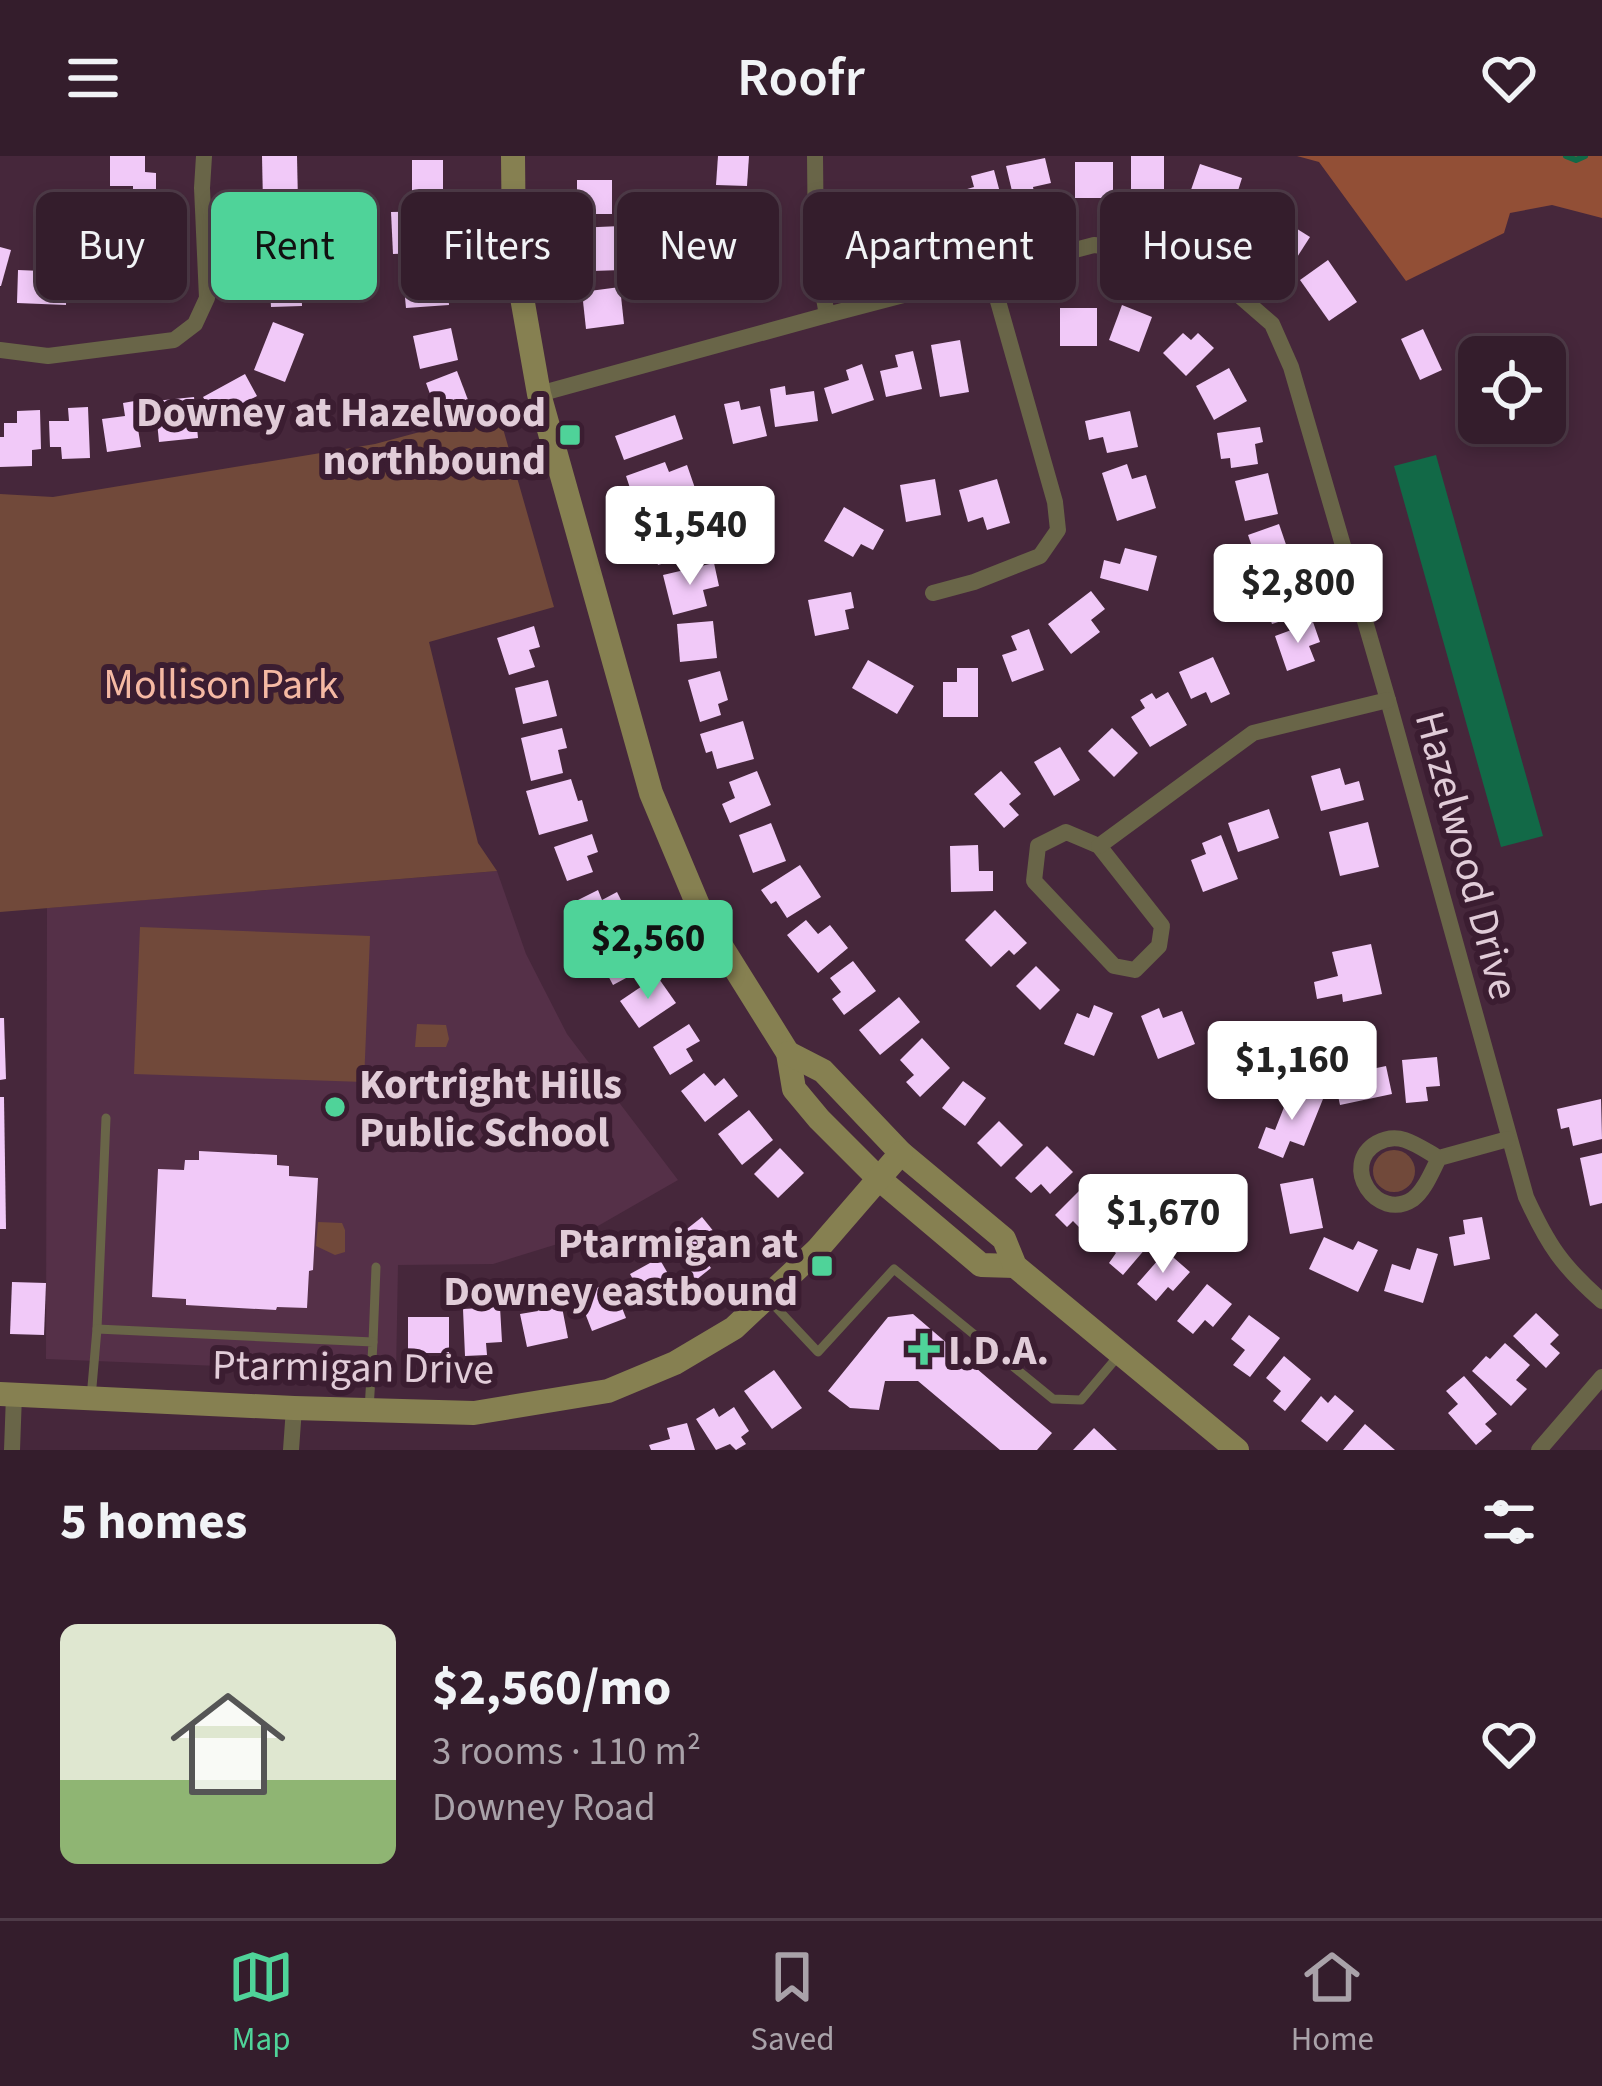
<!DOCTYPE html>
<meta charset="utf-8">
<style>
body{margin:0;font-family:"Source Sans 3",sans-serif;background:#3c2634;color:#f1f3f6;height:100vh;display:flex;flex-direction:column;font-size:45px;white-space:nowrap}
*{box-sizing:border-box;margin:0}
p{font-size:39px;color:#a9a2a9}
.icon{flex:none;width:66px;height:66px;fill:none;stroke:currentColor;stroke-width:2;stroke-linecap:round;stroke-linejoin:round}
.map{position:relative;height:1294px;overflow:hidden}
.side{display:flex;flex-direction:column;background:#341d2c;flex:1}
.side>*{flex:none}
.top-card{position:absolute;left:36px;top:36px;width:1530px;height:108px;display:flex;gap:24px}
.buttons{position:absolute;left:1458px;top:180px;display:grid;gap:24px}
.buttons a{display:grid;place-items:center;width:108px;height:108px;border-radius:18px;background:#341d2c;box-shadow:0 6px 18px #0003,0 0 0 3px #4e3b48;font-size:60px}
.price{position:absolute;translate:-50% -102px;padding:0 27px;border-radius:12px;background:#fff;color:#222;font-size:39px;line-height:78px;filter:drop-shadow(0 3px 6px #0008)}
.price::after{content:'';position:absolute;left:50%;top:72px;width:36px;height:27px;margin-left:-18px;background:inherit;clip-path:polygon(0 0,100% 0,50% 100%)}
.price.current{background:#4fd399;color:#111}
ul{padding:0;list-style:none}
li{display:flex;align-items:center;gap:36px;height:300px;padding:0 60px}
li+li{border-top:3px solid #4e3b48}
li span{display:grid;place-items:center;flex:none;width:336px;height:240px;border-radius:18px;color:#555}
li>.icon{margin-inline-start:auto}
span .icon{width:144px;height:144px;fill:#fffc;stroke-width:1}
li b{font-size:51px}
h2{display:flex;justify-content:space-between;align-items:center;height:144px;padding:0 60px;font-size:51px}
.tag{padding:0 42px;border-radius:18px;background:#341d2c;box-shadow:0 6px 18px #0003,0 0 0 3px #4e3b48;font-size:42px;line-height:108px}
.tag.current{background:#4fd399;color:#111}
header{display:flex;justify-content:space-between;align-items:center;height:156px;padding:0 60px;background:#341d2c;font-size:54px;font-weight:600}
.tab-bar{display:flex;justify-content:space-around;align-items:center;height:168px;border-top:3px solid #4e3b48;background:#341d2c;font-size:33px;color:#a9a2a9}
.tab-bar a{display:grid;justify-items:center;gap:6px}
.tab-bar .current{color:#4fd399}
.map>svg:first-child{display:block}
</style>
<header><svg class="icon" aria-label="menu" viewBox="0 0 24 24"><path d="M4 6h16M4 12h16M4 18h16"/></svg>Roofr<svg class="icon" aria-label="heart" viewBox="0 0 24 24"><path d="M12 20l-8-8c-3-5 5-10 8-4 3-6 11-1 8 4z"/></svg></header>
<div class="map">
<svg width="1602" height="1294" viewBox="0 0 1602 1294">
<rect width="100%" height="100%" fill="#46273b"/>
<path fill="#553048" d="M497,715L526,798L567,878L678,1024L577,1082L493,1108L398,1109L396,1217L46,1203L47,752Z"/>
<g fill="#71493a">
<path d="M498,255L554,451L429,486L478,687L497,715L0,756V338L53,341L375,288Z"/>
<path d="M140,771L370,780L364,926L134,918Z"/>
<path d="M417,868L446,869L449,883L446,891H415Z"/>
<circle cx="1394" cy="1015" r="21"/>
<path d="M318,1066L342,1067L345,1074V1096L335,1099L316,1090Z"/>
</g>
<path fill="#924f36" d="M1297,0H1602V62L1552,49L1510,57L1504,77L1406,125L1319,6Z"/>
<path fill="#126947" d="M1436,299L1543,680L1501,691L1394,310Z"/>
<g fill="none" stroke-linecap="round" stroke-linejoin="round">
<path stroke="#126947" stroke-width="6" d="M1566,0L1576,4L1585,0"/>
</g>
<g fill="#f1c9f8">
<path d="M110,0H145V16L156,17V40L133,39V30H110Z"/>
<path d="M262,0H297L298,47H263Z"/>
<path d="M718,0H749L747,30L716,29Z"/>
<rect x="1131" y="0" width="33" height="40"/>
<path d="M1045,2L1051,27L1033,31L1037,51L1017,56L1006,10Z"/>
<rect x="412" y="4" width="31" height="37"/>
<rect x="1075" y="6" width="38" height="36"/>
<path d="M1200,8L1242,22L1231,57L1209,49L1205,61L1184,54Z"/>
<path d="M994,14L1006,59L966,70L957,36L974,31L971,20Z"/>
<rect x="577" y="24" width="35" height="34"/>
<path d="M945,36L952,72L912,79L906,43Z"/>
<path d="M753,38L756,77L723,80L720,40Z"/>
<path d="M111,47H146V67H155V87H111Z"/>
<path d="M896,48L904,89L888,92L885,79L866,82L861,54Z"/>
<path d="M1267,54L1310,81L1292,109L1250,81Z"/>
<path d="M443,55L444,96L393,98L391,56Z"/>
<path d="M302,57L303,98L266,99L265,78H258L257,58Z"/>
<path d="M621,70L622,114L592,115L591,93H576L575,72Z"/>
<path d="M0,91L11,94L1,130H0Z"/>
<path d="M762,92L764,128L725,130L724,94Z"/>
<rect x="116" y="103" width="39" height="37"/>
<path d="M1328,104L1357,146L1329,165L1300,124Z"/>
<path d="M446,107L449,149L406,152L402,110Z"/>
<path d="M301,110L302,150L271,151L270,133H261L260,111Z"/>
<path d="M18,114L67,116L66,149L17,147Z"/>
<path d="M620,131L624,168L586,173L582,136Z"/>
<path d="M1122,149L1152,161L1139,196L1109,184Z"/>
<rect x="1060" y="152" width="37" height="38"/>
<path d="M273,166L304,178L285,226L254,214Z"/>
<path d="M451,172L458,204L420,213L413,180Z"/>
<path d="M1423,173L1442,214L1420,224L1401,183Z"/>
<path d="M1183,177L1191,184L1198,177L1214,192L1186,220L1163,197Z"/>
<path d="M960,184L969,236L940,241L931,189Z"/>
<path d="M913,195L922,233L886,241L880,215L898,211L895,199Z"/>
<path d="M862,208L874,244L832,258L824,232L849,224L846,214Z"/>
<path d="M1229,212L1247,245L1214,264L1196,230Z"/>
<path d="M457,215L473,257L441,268L426,227Z"/>
<path d="M245,218L257,240L248,245L253,255L221,273L203,241Z"/>
<path d="M785,230L786,239L814,235L818,265L775,271L770,233Z"/>
<path d="M194,241L198,282L159,286L155,245Z"/>
<path d="M146,243L149,265L137,267L141,291L107,296L102,263L125,260L123,247Z"/>
<path d="M739,245L741,254L760,250L767,280L733,288L724,248Z"/>
<path d="M88,251L90,302L62,303L61,291H50L49,265H69L68,252Z"/>
<path d="M40,254L41,293L32,294V310L0,311V281H4V267H17V255Z"/>
<path d="M1130,255L1138,291L1107,297L1103,281L1089,284L1085,265Z"/>
<path d="M675,259L683,283L624,304L615,280Z"/>
<path d="M1260,271L1263,286L1255,288L1258,308L1231,312L1230,302L1221,303L1217,277Z"/>
<path d="M665,306L669,316L687,309L696,335L656,349L650,335L633,341L626,320Z"/>
<path d="M1127,308L1132,323L1146,319L1156,352L1117,365L1102,317Z"/>
<path d="M1268,317L1278,358L1245,365L1235,325Z"/>
<path d="M935,323L941,359L906,366L900,329Z"/>
<path d="M997,323L1010,367L987,374L983,361L968,366L959,334Z"/>
<path d="M844,351L884,374L873,394L861,388L853,401L824,385Z"/>
<path d="M677,360L688,400L658,409L646,369Z"/>
<path d="M1279,368L1293,409L1262,419L1248,379Z"/>
<path d="M1125,392L1157,400L1148,435L1100,422L1104,404L1120,408Z"/>
<path d="M714,407L719,430L703,434L707,450L673,459L663,419Z"/>
<path d="M1299,420L1306,440L1295,444L1300,459L1272,468L1260,433Z"/>
<path d="M1091,435L1105,453L1091,464L1100,476L1071,498L1048,468Z"/>
<path d="M851,436L854,452L845,454L849,473L815,480L808,444Z"/>
<path d="M713,465L717,502L680,506L677,468Z"/>
<path d="M1313,466L1320,486L1309,490L1315,505L1287,515L1275,480Z"/>
<path d="M534,470L540,491L529,494L535,511L509,519L497,482Z"/>
<path d="M1029,473L1044,514L1012,526L1002,499L1017,494L1011,480Z"/>
<path d="M1213,501L1230,538L1211,547L1206,536L1191,543L1179,516Z"/>
<path d="M868,504L914,530L897,558L852,532Z"/>
<path d="M957,512H978V561H943V526H957Z"/>
<path d="M720,515L728,544L718,548L721,559L700,566L688,524Z"/>
<path d="M548,524L557,560L523,568L515,532Z"/>
<path d="M1168,536L1187,569L1150,591L1131,561L1145,552L1140,544L1152,537L1156,543Z"/>
<path d="M743,565L754,603L717,613L712,595L706,597L700,578Z"/>
<path d="M562,572L567,592L558,594L563,617L531,625L521,582Z"/>
<path d="M1112,572L1138,597L1114,621L1088,595Z"/>
<path d="M1060,591L1080,624L1054,640L1034,606Z"/>
<path d="M1340,612L1345,629L1359,625L1364,644L1321,655L1311,620Z"/>
<path d="M757,615L771,649L730,667L722,648L735,642L729,626Z"/>
<path d="M1001,615L1021,638L1009,648L1019,659L1004,672L974,638Z"/>
<path d="M571,623L578,645L582,644L588,665L539,679L526,635Z"/>
<path d="M1269,653L1279,682L1238,696L1228,667Z"/>
<path d="M1368,666L1379,711L1340,720L1329,676Z"/>
<path d="M771,667L786,705L753,717L739,679Z"/>
<path d="M592,678L598,696L587,700L593,716L567,725L554,691Z"/>
<path d="M1221,679L1238,723L1203,736L1191,704L1206,698L1202,687Z"/>
<path d="M978,689L979,715H993V735L951,736L950,690Z"/>
<path d="M800,709L821,741L787,762L776,745L771,748L761,734Z"/>
<path d="M598,734L602,744L617,736L628,758L592,775L578,744Z"/>
<path d="M995,754L1027,787L1014,799L1009,794L991,811L965,784Z"/>
<path d="M806,764L818,778L830,769L848,792L818,817L787,779Z"/>
<path d="M633,775L644,793L633,799L641,814L613,829L595,795Z"/>
<path d="M1371,788L1382,838L1343,846L1342,838L1317,843L1314,826L1338,820L1332,796Z"/>
<path d="M853,805L876,835L844,859L832,843L841,836L830,822Z"/>
<path d="M1036,810L1060,834L1040,854L1016,830Z"/>
<path d="M657,820L676,847L639,872L620,845Z"/>
<path d="M899,841L920,866L880,899L859,874Z"/>
<path d="M1094,849L1113,857L1094,900L1064,888L1077,857L1089,862Z"/>
<path d="M1159,852L1163,862L1182,855L1195,888L1158,903L1141,860Z"/>
<path d="M0,862H4L6,923L0,924Z"/>
<path d="M689,868L700,885L686,893L693,905L670,919L653,891Z"/>
<path d="M922,882L950,912L920,941L906,926L914,919L900,904Z"/>
<path d="M1437,901L1440,930L1426,931L1428,945L1406,947L1402,904Z"/>
<path d="M1386,910L1392,938L1340,949L1334,921Z"/>
<path d="M704,917L715,930L724,922L738,940L705,966L681,935Z"/>
<path d="M963,925L986,942L965,970L942,952Z"/>
<path d="M1292,931L1323,943L1304,990L1290,985L1283,1002L1258,992L1266,971L1275,974Z"/>
<path d="M0,941H4L6,1073H0Z"/>
<path d="M1601,943L1602,983L1573,990L1569,971L1561,973L1557,953Z"/>
<path d="M749,954L773,984L742,1009L718,978Z"/>
<path d="M999,965L1023,989L1001,1011L977,987Z"/>
<path d="M1047,990L1073,1016L1050,1038L1041,1028L1031,1037L1015,1022Z"/>
<path d="M780,992L804,1017L778,1042L754,1018Z"/>
<path d="M199,995L277,999V1009L289,1010V1020L318,1022L313,1114L309,1115L307,1152L277,1151L276,1154L186,1149V1143L152,1141L158,1013L184,1014L185,1004H199Z"/>
<path d="M1602,997V1047L1590,1050L1580,1002Z"/>
<path d="M1313,1022L1323,1072L1290,1078L1280,1028Z"/>
<path d="M1085,1029L1110,1054L1086,1078L1073,1065L1067,1071L1055,1059Z"/>
<path d="M702,1061L719,1082L699,1097L711,1112L696,1124L668,1088Z"/>
<path d="M1482,1061L1490,1103L1454,1110L1449,1081L1465,1078L1463,1064Z"/>
<path d="M1118,1065L1128,1074L1133,1068L1152,1085L1123,1119L1109,1107L1116,1097L1101,1085Z"/>
<path d="M1324,1081L1353,1094L1358,1085L1378,1094L1358,1136L1309,1113Z"/>
<path d="M1417,1092L1438,1098L1423,1147L1384,1135L1392,1108L1410,1114Z"/>
<path d="M1166,1095L1190,1116L1173,1135L1168,1131L1156,1145L1137,1128Z"/>
<path d="M659,1102L679,1137L650,1153L630,1118Z"/>
<path d="M12,1126L46,1127L44,1179L10,1178Z"/>
<path d="M612,1126L626,1162L592,1175L578,1139Z"/>
<path d="M1207,1128L1232,1148L1213,1171L1205,1164L1193,1178L1177,1165Z"/>
<path d="M561,1146L568,1182L527,1191L520,1158L538,1155L537,1150Z"/>
<path d="M500,1151L502,1186L486,1187L487,1199L465,1200L463,1153Z"/>
<path d="M1536,1157L1559,1179L1550,1188L1560,1197L1546,1212L1513,1180Z"/>
<path d="M913,1158L1052,1277L1037,1294H1000L918,1225H885L879,1254L850,1252L828,1235L888,1161Z"/>
<path d="M1249,1159L1280,1182L1250,1221L1233,1209L1245,1194L1231,1183Z"/>
<rect x="408" y="1161" width="41" height="36"/>
<path d="M1505,1187L1530,1209L1516,1224L1527,1233L1511,1250L1472,1215L1486,1200L1490,1203Z"/>
<path d="M1284,1200L1311,1223L1285,1255L1273,1245L1281,1235L1266,1222Z"/>
<path d="M774,1214L802,1252L772,1273L744,1235Z"/>
<path d="M1464,1220L1497,1258L1485,1268L1492,1275L1476,1289L1448,1257L1458,1248L1446,1235Z"/>
<path d="M1335,1239L1354,1255L1327,1286L1301,1265L1321,1240L1328,1247Z"/>
<path d="M734,1251L749,1275L741,1281L746,1288L736,1294L730,1288L716,1294L696,1263L714,1252L719,1261Z"/>
<path d="M687,1267L695,1294H651L649,1289L670,1283L667,1272Z"/>
<path d="M1365,1268L1395,1294H1343Z"/>
<path d="M1094,1272L1117,1294H1073Z"/>
</g>
<g fill="none" stroke-linecap="round" stroke-linejoin="round">
<g stroke="#696548" stroke-width="9">
<path d="M770,1145L818,1196L894,1113L1053,1243L1081,1244L1119,1199"/>
<path d="M97,1173L106,962"/>
<path d="M373,1186L376,1111"/>
<path d="M91,1242L97,1173L373,1186L369,1254"/>
</g>
<g stroke="#696548" stroke-width="16">
<path d="M815,0L816,98L827,159"/>
<path d="M0,194L48,200L174,184L195,168L207,142L202,32L204,0"/>
<path d="M539,238L827,159L1094,89L1176,99L1226,128L1272,168L1291,211L1388,544L1526,1041C1548,1089 1562,1110 1602,1145"/>
<path d="M933,437L974,426L1040,400L1058,374L1055,346L990,117"/>
<path d="M1066,676L1099,690L1162,770L1159,790L1135,814L1114,810L1034,725L1038,690Z"/>
<path d="M1099,690L1253,577L1388,544"/>
<path d="M1439,1002C1432,1015 1425,1034 1413,1043C1377,1067 1339,1009 1377,987C1386,982 1396,981 1405,984C1417,988 1428,996 1439,1002L1508,983"/>
<path d="M12,1294L14,1239"/>
<path d="M291,1294L294,1252"/>
<path d="M1539,1294L1602,1221"/>
</g>
<g stroke="#868051" stroke-width="24">
<path d="M513,0L514,96L539,238L651,637L703,761L788,897L794,933L819,963L878,1022L981,1109L1015,1110"/>
<path d="M788,897L823,915L901,997L1004,1083L1015,1110L1237,1294"/>
<path d="M0,1238L294,1252L474,1257L608,1235L675,1207L734,1172L817,1094L901,997"/>
</g>
</g>
<g fill="#4fd399" stroke="#3b1d31" stroke-width="4.5">
<rect x="558" y="267" width="24" height="24" rx="6"/>
<circle cx="335" cy="951" r="12"/>
<rect x="810" y="1098" width="24" height="24" rx="6"/>
<path d="M918 1175h12v12h12v12h-12v12h-12v-12h-12v-12h12z"/>
</g>
<g text-anchor="middle" stroke-width="12" stroke-linejoin="round" paint-order="stroke">
<g font-size="42" font-weight="bold" fill="#e1ccd8" stroke="#3b1d31" text-anchor="end">
<text x="546" y="270">Downey at Hazelwood<tspan x="546" dy="48">northbound</tspan></text>
<text x="359" y="942" text-anchor="start">Kortright Hills<tspan x="359" dy="48">Public School</tspan></text>
<text x="798" y="1101">Ptarmigan at<tspan x="798" dy="48">Downey eastbound</tspan></text>
<text x="948" y="1208" text-anchor="start">I.D.A.</text>
</g>
<g font-size="42" fill="#f5b9a3" stroke="#3b1d31">
<text x="221" y="542">Mollison Park</text>
</g>
<g font-size="42" fill="#e1ccd8" stroke="#3b1d31">
<text transform="translate(1468 699) rotate(75)" y="15">Hazelwood Drive</text>
<text transform="translate(353 1210) rotate(1)" y="15">Ptarmigan Drive</text>
</g>
</g>
</svg>
<div class="buttons">
<a><svg class="icon" aria-label="locate" viewBox="0 0 24 24"><circle cx="12" cy="12" r="6"/><path d="M12 2v4M12 18v4M2 12h4M18 12h4"/></svg></a>
</div>
<b class="price" style="left:690px;top:432px">$1,540</b>
<b class="price" style="left:1298px;top:490px">$2,800</b>
<b class="price current" style="left:648px;top:846px">$2,560</b>
<b class="price" style="left:1292px;top:967px">$1,160</b>
<b class="price" style="left:1163px;top:1120px">$1,670</b>
<div class="top-card">
<a class="tag">Buy</a>
<a class="tag current">Rent</a>
<a class="tag">Filters</a>
<a class="tag">New</a>
<a class="tag">Apartment</a>
<a class="tag">House</a>
</div>
</div>
<section class="side">
<h2>5 homes<svg class="icon" aria-label="filters" viewBox="0 0 24 24"><path d="M4 7h16M4 17h16"/><circle cx="9" cy="7" r="2"/><circle cx="15" cy="17" r="2"/></svg></h2>
<ul>
<li><span style="background:linear-gradient(#dfe7d0 65%,#8fb573 0)"><svg class="icon" aria-label="home" viewBox="0 0 24 24"><path d="M3 11l9-7 9 7M6 9v11h12V9"/></svg></span><div><b>$2,560/mo</b><p>3 rooms · 110 m²</p><p>Downey Road</p></div><svg class="icon" aria-label="heart" viewBox="0 0 24 24"><path d="M12 20l-8-8c-3-5 5-10 8-4 3-6 11-1 8 4z"/></svg></li>
</ul>
</section>
<nav class="tab-bar">
<a class="current"><svg class="icon" aria-label="map" viewBox="0 0 24 24"><path d="M3 6l6-2 6 2 6-2v14l-6 2-6-2-6 2zM9 4v14M15 6v14"/></svg>Map</a>
<a><svg class="icon" aria-label="saved" viewBox="0 0 24 24"><path d="M7 4h10v16l-5-4-5 4z"/></svg>Saved</a>
<a><svg class="icon" aria-label="home" viewBox="0 0 24 24"><path d="M3 11l9-7 9 7M6 9v11h12V9"/></svg>Home</a>
</nav>
